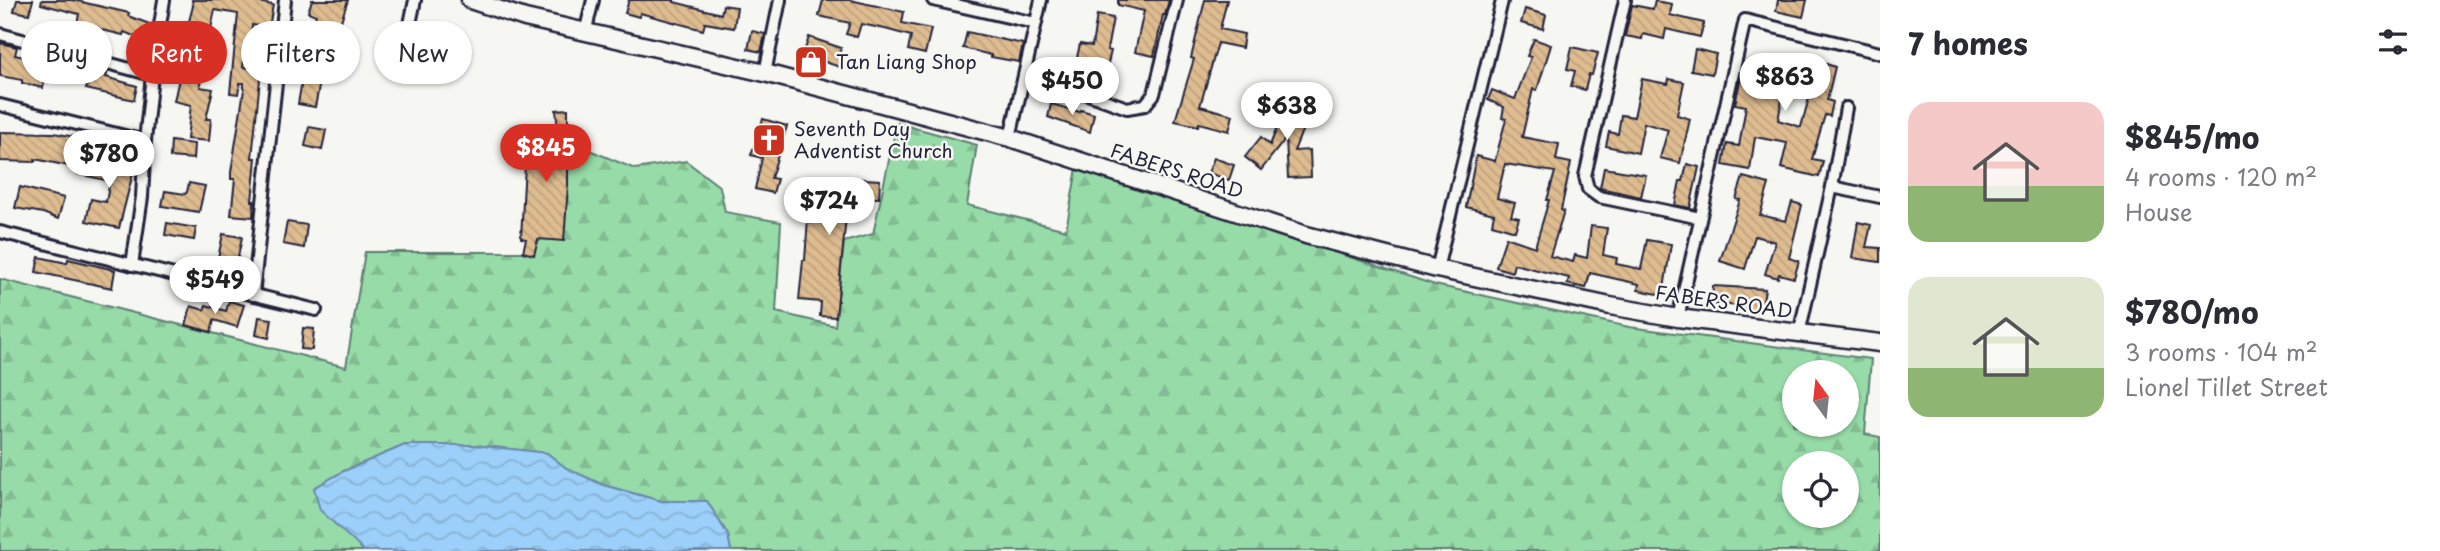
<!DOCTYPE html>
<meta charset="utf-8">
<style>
body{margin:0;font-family:"Playpen Sans",sans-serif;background:#f7f7f7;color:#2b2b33;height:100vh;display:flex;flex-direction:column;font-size:26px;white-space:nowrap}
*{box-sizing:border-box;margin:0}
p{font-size:23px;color:#7c7c81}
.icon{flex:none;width:38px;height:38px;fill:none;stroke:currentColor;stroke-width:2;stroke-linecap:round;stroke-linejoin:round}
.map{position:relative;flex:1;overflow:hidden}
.panel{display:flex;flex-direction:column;background:#fff;width:560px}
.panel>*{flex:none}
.banner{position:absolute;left:21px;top:21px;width:665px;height:63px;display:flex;gap:14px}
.needle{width:46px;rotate:345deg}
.buttons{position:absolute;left:1782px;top:360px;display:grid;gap:14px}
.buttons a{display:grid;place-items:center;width:77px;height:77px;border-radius:50%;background:#fff;box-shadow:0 2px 5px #0004;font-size:35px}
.price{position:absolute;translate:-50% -60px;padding:0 16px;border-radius:24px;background:#fff;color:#222;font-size:23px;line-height:46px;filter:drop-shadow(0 2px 4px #0008)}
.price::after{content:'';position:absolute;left:50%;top:42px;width:21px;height:16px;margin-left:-10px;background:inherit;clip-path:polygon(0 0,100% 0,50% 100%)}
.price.selected{background:#d93025;color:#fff}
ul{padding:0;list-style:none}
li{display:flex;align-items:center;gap:21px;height:175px;padding:0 28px}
li span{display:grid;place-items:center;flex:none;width:196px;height:140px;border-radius:21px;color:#555}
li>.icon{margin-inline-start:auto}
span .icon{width:84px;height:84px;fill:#fffc;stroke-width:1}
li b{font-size:30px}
h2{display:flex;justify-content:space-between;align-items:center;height:84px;padding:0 28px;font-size:30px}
.pill{padding:0 24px;border-radius:32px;background:#fff;box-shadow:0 2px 5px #0004;font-size:24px;line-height:63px}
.pill.selected{background:#d93025;color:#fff}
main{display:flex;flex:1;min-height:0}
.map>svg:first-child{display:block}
</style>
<main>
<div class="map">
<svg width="1880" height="551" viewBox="0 0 1880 551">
<defs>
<pattern id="forest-firs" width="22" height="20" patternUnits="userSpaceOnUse" patternTransform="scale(1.75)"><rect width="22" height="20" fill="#97dca8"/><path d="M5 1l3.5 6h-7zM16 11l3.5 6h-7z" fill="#82bc92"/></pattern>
<pattern id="water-waves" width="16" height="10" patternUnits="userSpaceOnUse" patternTransform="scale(1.75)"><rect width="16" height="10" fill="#9ccff9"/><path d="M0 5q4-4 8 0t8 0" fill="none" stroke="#86b1d6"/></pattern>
<pattern id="building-back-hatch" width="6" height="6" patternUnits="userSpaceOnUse" patternTransform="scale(1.75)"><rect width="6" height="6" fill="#debc90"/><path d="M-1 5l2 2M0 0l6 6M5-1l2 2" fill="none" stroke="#bea17d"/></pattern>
</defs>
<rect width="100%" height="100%" fill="#f6f6f2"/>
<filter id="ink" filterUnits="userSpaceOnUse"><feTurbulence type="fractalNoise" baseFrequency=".0143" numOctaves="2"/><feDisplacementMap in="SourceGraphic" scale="14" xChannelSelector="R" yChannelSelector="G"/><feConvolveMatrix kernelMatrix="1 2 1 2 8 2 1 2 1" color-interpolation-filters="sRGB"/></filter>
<g filter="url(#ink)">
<path fill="url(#forest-firs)" stroke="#5c7f72" stroke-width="2" fill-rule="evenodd" d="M897,123L977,145L967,205L1066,230L1077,168L1435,285L1629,327L1871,359L1865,434L1880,437V551H731L728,535L707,501H661L603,485L566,468L547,453L474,445H405L344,471L314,488L364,551H0V279L346,367L365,252H521L553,232L565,140L635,169L686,161L720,187L725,212L781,222L776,312L835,326L844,242L873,234ZM1794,373H1846V425H1794ZM1794,464H1846V516H1794Z"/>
<path fill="url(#water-waves)" stroke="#6b8aad" stroke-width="2" d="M405,445H474L547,453L566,468L603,485L661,501H707L728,535L731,551H364L320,510L314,488L344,471Z"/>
<g fill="url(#building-back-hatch)" stroke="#22223b" stroke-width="2" fill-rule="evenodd">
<path d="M17,0H33L29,14L14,11Z"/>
<path d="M42,0H73L129,13L128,16L152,25L151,31L147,41L124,32L123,35L77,24L79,14L41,4Z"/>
<path d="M192,0H247L273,5L269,28L252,25L251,44H247L243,67L261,69L252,158H256L252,201H254L253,217L231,215L235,179H231V172L244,90V83H240L238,94L230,93L238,14L215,10L210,33L187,29L193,6Z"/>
<path d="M312,0H348L336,36L339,37L328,83L320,82L315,107L298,104L308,45L316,15L308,12Z"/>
<path d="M629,0H674V2L721,14L723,5L737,7L734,28L705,23L703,30L640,13L639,17L625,13Z"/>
<path d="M823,0H850L904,12L902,23L931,29L925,54L908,50L911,36L885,29L861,24L857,37L846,34L850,23L819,16Z"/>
<path d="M1118,0H1169L1165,15H1163L1154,56L1135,52L1144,11L1118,5Z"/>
<path d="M1205,0H1227L1220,29L1244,34L1242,48L1218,43L1200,106L1233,115L1229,131L1199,123L1198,126L1175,121L1194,59L1191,58Z"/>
<path d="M1778,0H1807L1803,17L1776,11Z"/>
<path d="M1655,1L1672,4L1670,15L1704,23L1700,37L1666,29L1664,39L1643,34L1642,39L1625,36L1632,5L1653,9Z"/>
<path d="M1525,9L1546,15L1543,29L1521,23Z"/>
<path d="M1097,15L1113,18L1107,50L1111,51L1106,71L1092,68L1091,76L1074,71L1080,44L1092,46Z"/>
<path d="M752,31L765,34L761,52L748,49Z"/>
<path d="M967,32L1023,44L1019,62L991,57V55L963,48Z"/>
<path d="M809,37L841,48L839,55L843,56L840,67L803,55Z"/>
<path d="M1534,39L1551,45L1537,90L1533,89L1522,137L1559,144L1556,160L1571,163L1561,210L1564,211L1550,256L1573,262L1575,255L1587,258L1591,226L1607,228L1603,255L1617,258L1616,264L1641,269L1647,240L1671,244L1663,295L1638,290L1639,284L1590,273L1586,288L1567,284L1569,278L1514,264L1512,272L1496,267L1506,237L1535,247L1549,200H1547L1555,172L1505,164L1497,198L1515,203L1511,216L1519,218L1515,231L1492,224L1494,214L1466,207L1476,156L1495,161L1506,119L1502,118L1504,107L1488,100L1492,90L1515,99L1531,57L1527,56Z"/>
<path d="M0,43L17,47L15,55L49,63L43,88L22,83V80L0,76Z"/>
<path d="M1572,47L1598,53L1592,75L1589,74L1585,90L1571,86L1575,71L1567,69Z"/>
<path d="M1695,49L1716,54L1712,74L1691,70Z"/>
<path d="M180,54L203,56L200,87L213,89L206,119H211L209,141L187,139L191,105L174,101L180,74L178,73Z"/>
<path d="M1804,56L1835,67L1827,100L1833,102L1830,116L1825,115L1812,159L1823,161L1819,177L1781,168L1787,143L1755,137L1750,170L1723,165L1727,144L1739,146L1746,106L1735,104L1741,77L1766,82L1771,57L1795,62L1796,57L1803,59ZM1786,80L1812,87L1801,127L1778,120Z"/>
<path d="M93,67L108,71L106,77L137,86L134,100L86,89Z"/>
<path d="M1642,79L1668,84L1669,79L1684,82L1677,115L1690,119L1680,163L1660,158L1668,130L1644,123L1638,153L1606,146L1609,132L1618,134L1621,115L1634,117Z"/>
<path d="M1290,97L1312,106L1294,151L1310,150L1311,177L1288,178L1286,138L1261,170L1245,157L1261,137L1270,145Z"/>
<path d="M1051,104L1080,112L1081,110L1094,114L1090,132L1048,117Z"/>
<path d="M568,109V185L564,241L538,239L534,255L523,252L526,239L521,238L527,128L558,129L556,110Z"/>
<path d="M763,119L787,126L771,178L777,179L773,193L755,189L762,158L751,155Z"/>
<path d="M309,127L326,130L322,150L305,146Z"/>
<path d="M0,132L54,133L75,137L69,166L35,159V162L0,161Z"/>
<path d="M171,141L194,144L193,159L170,157Z"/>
<path d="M81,158L123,166L125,159L136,161L119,228L86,221L91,199L106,202L110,181L78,174Z"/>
<path d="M1214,158L1234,165L1229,180L1208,173Z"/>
<path d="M1687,164L1699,167L1690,208L1675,205L1680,181H1683Z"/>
<path d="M1604,168L1646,175L1641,197L1600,188Z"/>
<path d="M811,176L880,180L879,198L848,197L836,317L820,316L821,302L799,300L803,260H805Z"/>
<path d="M1743,177L1769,184L1760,215L1786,221L1792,202L1802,205L1789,258L1799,261L1794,278L1779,274L1778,278L1765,274L1775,242L1755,236L1745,269L1720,261L1740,200L1736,199Z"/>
<path d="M189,183L205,186L199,212L162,206L165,191L185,194L187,192Z"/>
<path d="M20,187L64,198L58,219L43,213L15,208Z"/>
<path d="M287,222L307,225L304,248L283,244Z"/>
<path d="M1858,222L1871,225L1866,247L1880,248V262L1852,258Z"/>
<path d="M167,223L196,228L194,240L165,235Z"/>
<path d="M223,234L242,237L237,262L218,258Z"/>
<path d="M39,257L67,263L68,259L115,270L112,288L36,272Z"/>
<path d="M1713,286L1765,289L1761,313L1743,310L1744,306L1712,304Z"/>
<path d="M229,301L244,305L237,327L214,320L211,332L186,325L191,306L204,310L206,305L226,311Z"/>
<path d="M259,317L272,319L269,338L256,335Z"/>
<path d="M303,328L314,329L312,350L301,349Z"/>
</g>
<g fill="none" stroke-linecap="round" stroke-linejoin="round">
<g stroke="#22223b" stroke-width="16">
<g id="minor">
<path d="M933,0L1035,23"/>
<path d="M1625,0L1585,176L1588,189L1599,197L1700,218"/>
<path d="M585,33L593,0"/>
<path d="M0,34L152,75"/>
<path d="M403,58L415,0"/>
<path d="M765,73L780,0"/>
<path d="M1026,74L1040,77L1127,108L1145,105L1154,94L1177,0"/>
<path d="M0,105L145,141"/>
<path d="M1010,138L1041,0"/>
<path d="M1832,187L1880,197"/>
<path d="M0,232L316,310"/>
<path d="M132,265L142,197L145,141L152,75L164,0"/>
<path d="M1437,269L1502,1"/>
<path d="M253,295L285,0"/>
<path d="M1678,318L1745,20L1880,53"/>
<path d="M1799,334L1832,187L1846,108"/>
</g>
</g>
<g stroke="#22223b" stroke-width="21">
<path id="secondary" d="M470,0L525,18L765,73L1010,138L1306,235L1437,269L1610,306L1678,318L1880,343"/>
</g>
<use href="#minor" stroke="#f6f6f2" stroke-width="10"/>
<use href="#secondary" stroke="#f6f6f2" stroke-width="16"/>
</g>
</g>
<defs>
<g id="shop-square" transform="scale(1.75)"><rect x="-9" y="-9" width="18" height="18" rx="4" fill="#c8321e" stroke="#f6f6f2"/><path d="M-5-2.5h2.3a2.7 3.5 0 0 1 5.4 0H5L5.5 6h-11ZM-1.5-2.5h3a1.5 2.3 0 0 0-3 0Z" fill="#fff"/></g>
<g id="church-square" transform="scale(1.75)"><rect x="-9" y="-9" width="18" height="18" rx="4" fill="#c8321e" stroke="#f6f6f2"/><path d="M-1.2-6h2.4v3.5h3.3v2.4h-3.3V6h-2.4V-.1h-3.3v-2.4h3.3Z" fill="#fff"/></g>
</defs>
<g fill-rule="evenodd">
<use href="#shop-square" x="811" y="62"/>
<use href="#church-square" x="769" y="140"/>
</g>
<g text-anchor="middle" stroke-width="5" stroke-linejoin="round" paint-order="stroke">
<g font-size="19" fill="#22223b" stroke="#f6f6f2" text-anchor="start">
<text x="836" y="69">Tan Liang Shop</text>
<text x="794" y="136">Seventh Day<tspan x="794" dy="22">Adventist Church</tspan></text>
</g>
<g font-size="19" fill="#22223b" stroke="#f6f6f2">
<text transform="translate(1177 171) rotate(18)" y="7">FABERS ROAD</text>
<text transform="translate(1724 302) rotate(8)" y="7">FABERS ROAD</text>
</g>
</g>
</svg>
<div class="buttons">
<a><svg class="needle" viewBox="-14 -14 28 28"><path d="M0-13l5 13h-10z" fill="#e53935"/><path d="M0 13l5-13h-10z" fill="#7c7c81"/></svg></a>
<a><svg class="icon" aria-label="locate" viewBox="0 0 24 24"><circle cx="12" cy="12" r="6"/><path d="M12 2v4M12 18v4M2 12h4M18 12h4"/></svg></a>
</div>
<b class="price" style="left:1785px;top:113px">$863</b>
<b class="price" style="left:1072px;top:117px">$450</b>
<b class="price" style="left:1287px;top:142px">$638</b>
<b class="price selected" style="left:546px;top:184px">$845</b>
<b class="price" style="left:109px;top:190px">$780</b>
<b class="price" style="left:829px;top:237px">$724</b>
<b class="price" style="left:215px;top:316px">$549</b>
<div class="banner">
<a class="pill">Buy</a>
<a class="pill selected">Rent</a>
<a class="pill">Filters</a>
<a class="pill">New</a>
</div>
</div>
<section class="panel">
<h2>7 homes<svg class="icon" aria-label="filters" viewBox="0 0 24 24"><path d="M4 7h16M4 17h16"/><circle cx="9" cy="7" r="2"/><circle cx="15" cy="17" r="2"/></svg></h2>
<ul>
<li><span style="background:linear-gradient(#f6c9c9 60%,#8fb573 0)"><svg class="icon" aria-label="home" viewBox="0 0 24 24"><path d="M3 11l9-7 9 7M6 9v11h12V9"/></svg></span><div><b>$845/mo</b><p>4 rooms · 120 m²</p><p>House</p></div></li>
<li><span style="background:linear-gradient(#dfe7d0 65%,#8fb573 0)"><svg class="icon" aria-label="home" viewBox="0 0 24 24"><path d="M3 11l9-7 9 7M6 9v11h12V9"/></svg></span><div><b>$780/mo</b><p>3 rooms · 104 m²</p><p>Lionel Tillet Street</p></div></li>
</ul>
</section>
</main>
